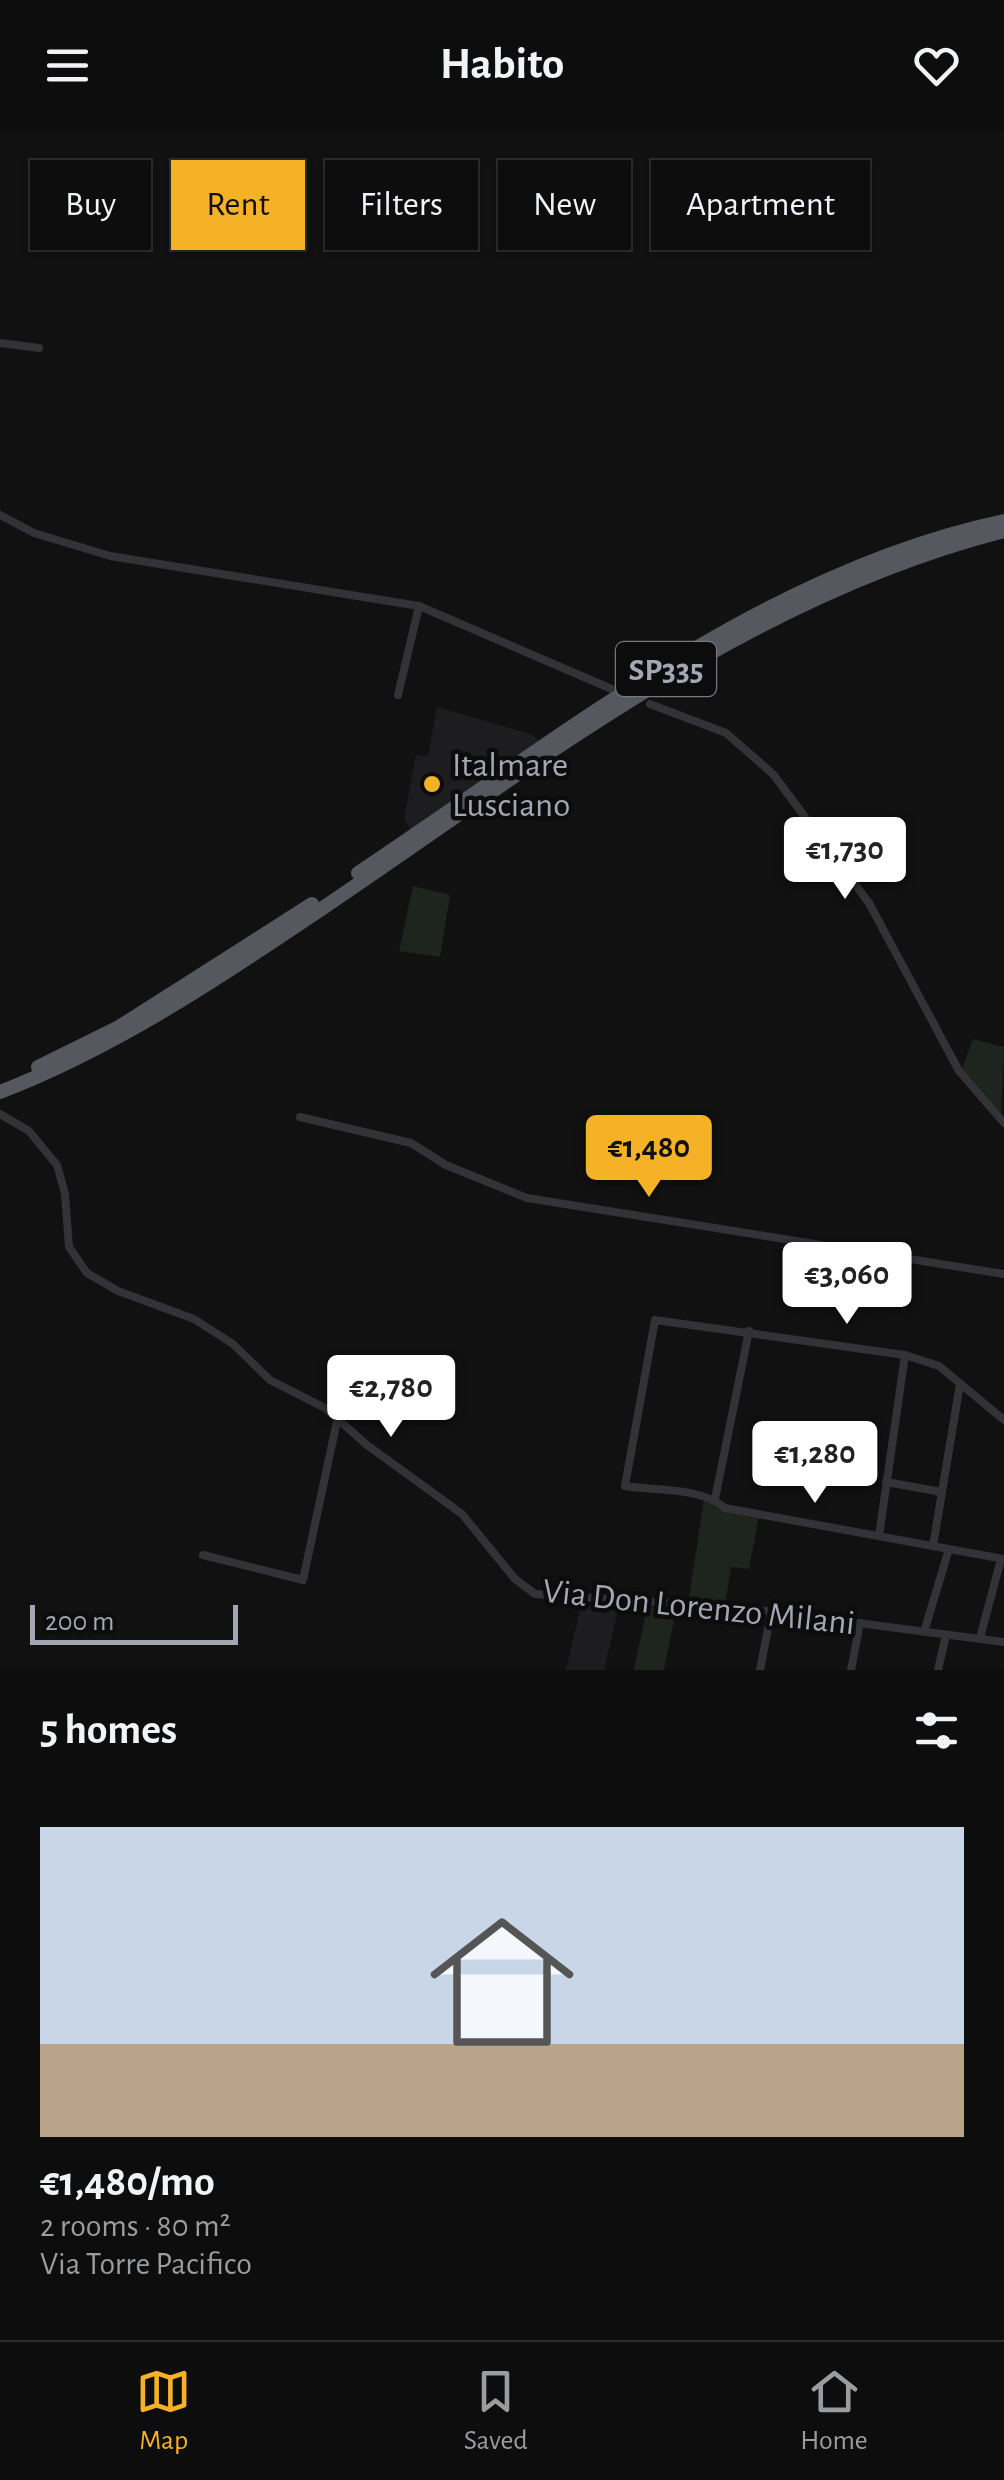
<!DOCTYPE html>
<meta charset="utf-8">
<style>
body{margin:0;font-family:"Alegreya Sans",sans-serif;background:#161617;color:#f1f3f6;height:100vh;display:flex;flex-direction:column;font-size:38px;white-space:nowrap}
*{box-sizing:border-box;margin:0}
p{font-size:32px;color:#9a9c9e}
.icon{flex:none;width:55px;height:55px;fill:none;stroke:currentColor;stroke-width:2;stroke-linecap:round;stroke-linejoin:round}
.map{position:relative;height:1540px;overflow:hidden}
.drawer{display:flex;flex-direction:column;background:#0d0d0e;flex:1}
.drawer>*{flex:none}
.banner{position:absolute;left:30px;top:30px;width:945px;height:90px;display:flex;gap:20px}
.scale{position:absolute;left:30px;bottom:25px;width:208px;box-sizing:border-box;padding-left:10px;border:5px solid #a2a7b3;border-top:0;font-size:28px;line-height:35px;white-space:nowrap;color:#a2a7b3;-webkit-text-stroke:8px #0c0c0d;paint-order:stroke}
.price{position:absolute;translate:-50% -85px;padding:0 22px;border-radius:10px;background:#fff;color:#222;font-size:32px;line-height:65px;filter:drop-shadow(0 2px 5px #0008)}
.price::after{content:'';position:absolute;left:50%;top:60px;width:30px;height:22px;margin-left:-15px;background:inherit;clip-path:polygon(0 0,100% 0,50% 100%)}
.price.on{background:#f5b226;color:#111}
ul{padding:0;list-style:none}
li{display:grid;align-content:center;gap:20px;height:530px;padding:0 40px}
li+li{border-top:2px solid #2d2d2e}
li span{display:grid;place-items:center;height:310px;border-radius:0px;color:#555}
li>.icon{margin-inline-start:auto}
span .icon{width:180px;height:180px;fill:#fffc;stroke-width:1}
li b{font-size:42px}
h2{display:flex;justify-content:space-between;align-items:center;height:120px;padding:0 40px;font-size:42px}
.pill{padding:0 35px;border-radius:0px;background:#0d0d0e;box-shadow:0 2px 8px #0004,0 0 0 2px #2d2d2e;font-size:35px;line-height:90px}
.pill.on{background:#f5b226;color:#111}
header{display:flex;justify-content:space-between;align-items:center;height:130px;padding:0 40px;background:#0d0d0e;font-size:45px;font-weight:600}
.menu{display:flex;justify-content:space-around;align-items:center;height:140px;border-top:2px solid #2d2d2e;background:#0d0d0e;font-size:28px;color:#9a9c9e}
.menu a{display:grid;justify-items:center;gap:5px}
.menu .on{color:#f5b226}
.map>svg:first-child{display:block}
</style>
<header><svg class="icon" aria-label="menu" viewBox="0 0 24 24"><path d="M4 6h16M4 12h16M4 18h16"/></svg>Habito<svg class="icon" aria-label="heart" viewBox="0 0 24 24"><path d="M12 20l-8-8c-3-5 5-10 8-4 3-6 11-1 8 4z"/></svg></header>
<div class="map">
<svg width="1004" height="1540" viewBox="0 0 1004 1540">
<rect width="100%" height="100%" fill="#111112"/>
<g fill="#1d1d1f">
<path d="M437,577L534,605L540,614L411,701L404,688L416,625L428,626Z"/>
<path d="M581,1475L619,1476L604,1540H566Z"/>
</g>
<g fill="#1d251e">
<path d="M413,756L450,765L440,827L399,821Z"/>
<path d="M973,909L1004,917L1001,988L961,941Z"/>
<path d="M704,1370L759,1386L749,1439L731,1437L725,1475L688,1473Z"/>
<path d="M647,1477L676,1479L664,1540H634Z"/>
</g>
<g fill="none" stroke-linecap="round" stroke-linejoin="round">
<g stroke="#323237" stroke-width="8">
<path d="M0,213L39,218"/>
<path d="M0,385L34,403L110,426L419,476L614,560"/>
<path d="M398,565L419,476"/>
<path d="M650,574L726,603L773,644L869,773L959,941L1004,993"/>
<path d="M0,984L29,1001L57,1035L65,1064L69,1117L87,1143L118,1161L194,1189L233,1214L270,1250L325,1278L367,1315L462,1384L515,1449L535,1464L751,1479L1004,1512"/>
<path d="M300,987L411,1013L446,1035L527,1068L1004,1144"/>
<path d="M1004,1290L939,1236L905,1225L655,1190L625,1356C657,1361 701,1357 725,1378L1004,1429"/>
<path d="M886,1352L942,1362"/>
<path d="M715,1369L749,1201"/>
<path d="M879,1406L905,1225"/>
<path d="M933,1416L960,1254"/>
<path d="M203,1425L303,1450L337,1291"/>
<path d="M924,1502L949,1419"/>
<path d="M980,1508L1001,1429"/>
<path d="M760,1540L771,1483"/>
<path d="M851,1540L860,1493"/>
<path d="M938,1540L946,1505"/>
</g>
<g stroke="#56585f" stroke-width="14">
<path d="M38,937L119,897L312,774"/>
<path d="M0,962C111,919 210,854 308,788C527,641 744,467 1004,401"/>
</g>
<path stroke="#56585f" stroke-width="14" d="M358,743C559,610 762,442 1004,391"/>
</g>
<circle fill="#f5b226" stroke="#0c0c0d" stroke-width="4" cx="432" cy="654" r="10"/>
<g text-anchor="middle" stroke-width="9" stroke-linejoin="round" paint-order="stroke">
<rect fill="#0c0c0d" stroke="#757881" stroke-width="2.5" x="616" y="512" width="100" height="54" rx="8"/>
<g font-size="32" font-weight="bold" fill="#a2a7b3">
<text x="666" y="550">SP335</text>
</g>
<g font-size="35" fill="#a2a7b3" stroke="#0c0c0d" text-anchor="start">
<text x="452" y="646">Italmare<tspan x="452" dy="40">Lusciano</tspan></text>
</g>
<g font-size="35" fill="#a2a7b3" stroke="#0c0c0d">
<text transform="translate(699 1476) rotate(6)" y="12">Via Don Lorenzo Milani</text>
</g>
</g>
</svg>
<div class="scale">200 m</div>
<b class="price" style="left:845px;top:772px">€1,730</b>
<b class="price on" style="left:649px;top:1070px">€1,480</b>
<b class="price" style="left:847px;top:1197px">€3,060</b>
<b class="price" style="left:391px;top:1310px">€2,780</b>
<b class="price" style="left:815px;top:1376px">€1,280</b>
<div class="banner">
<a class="pill">Buy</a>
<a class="pill on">Rent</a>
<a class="pill">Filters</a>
<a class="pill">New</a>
<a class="pill">Apartment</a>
</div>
</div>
<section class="drawer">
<h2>5 homes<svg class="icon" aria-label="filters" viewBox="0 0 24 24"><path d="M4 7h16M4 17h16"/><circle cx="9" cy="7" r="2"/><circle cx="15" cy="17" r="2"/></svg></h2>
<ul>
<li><span style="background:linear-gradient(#c9d6e8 70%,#b9a48a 0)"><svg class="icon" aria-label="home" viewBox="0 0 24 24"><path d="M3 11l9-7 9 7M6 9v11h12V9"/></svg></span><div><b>€1,480/mo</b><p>2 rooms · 80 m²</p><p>Via Torre Pacifico</p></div></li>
</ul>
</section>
<nav class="menu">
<a class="on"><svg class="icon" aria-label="map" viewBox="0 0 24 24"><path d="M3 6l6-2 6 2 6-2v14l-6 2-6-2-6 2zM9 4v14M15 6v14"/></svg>Map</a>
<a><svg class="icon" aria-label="saved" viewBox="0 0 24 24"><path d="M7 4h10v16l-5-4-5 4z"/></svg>Saved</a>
<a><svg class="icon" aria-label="home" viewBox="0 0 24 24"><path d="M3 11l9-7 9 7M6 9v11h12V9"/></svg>Home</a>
</nav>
